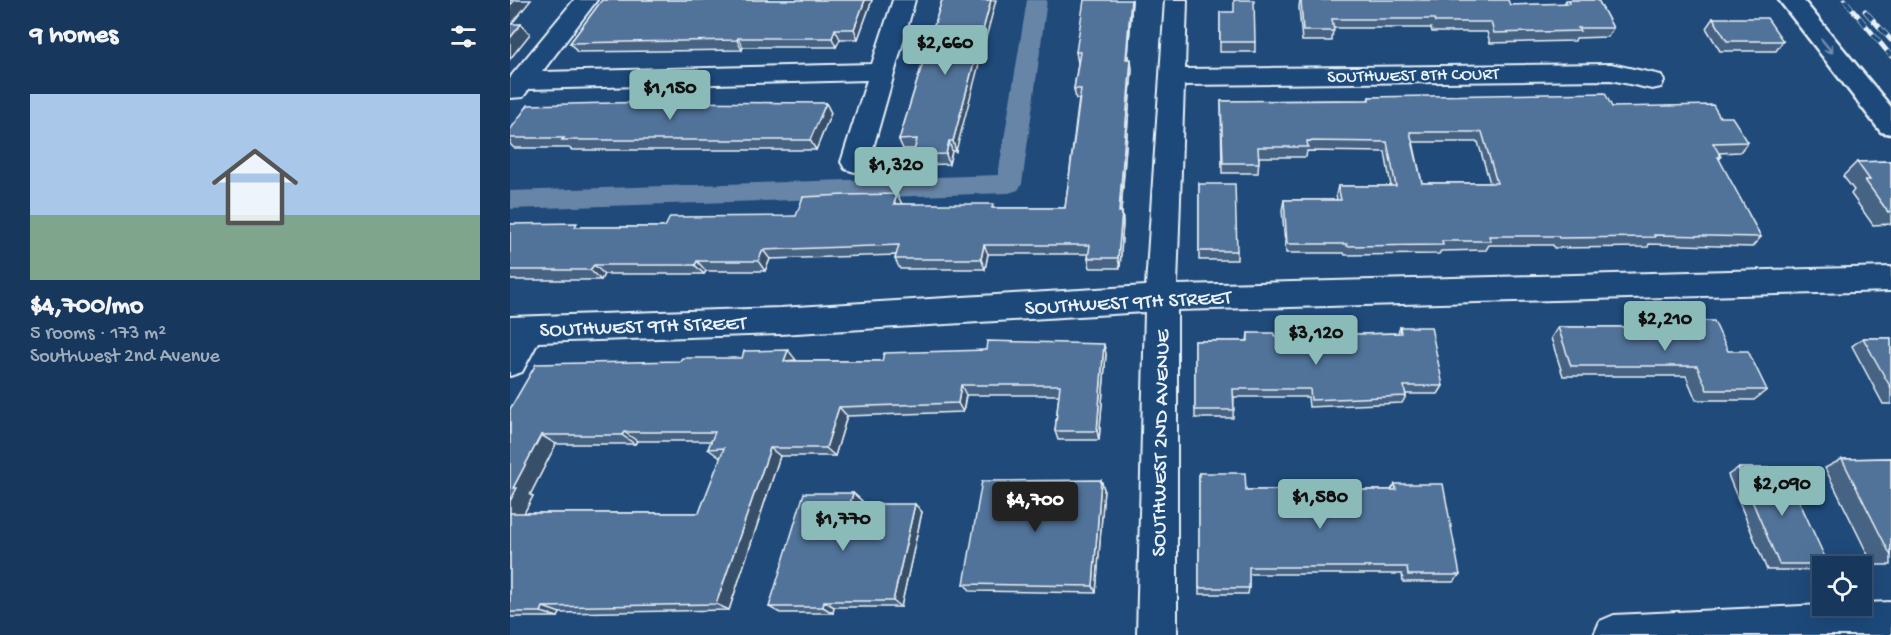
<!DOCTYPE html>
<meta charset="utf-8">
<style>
body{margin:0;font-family:"Gochi Hand",sans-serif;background:#203f62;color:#f1f3f6;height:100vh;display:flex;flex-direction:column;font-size:22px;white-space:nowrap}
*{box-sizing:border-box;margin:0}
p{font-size:20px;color:#9eacbb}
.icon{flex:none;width:33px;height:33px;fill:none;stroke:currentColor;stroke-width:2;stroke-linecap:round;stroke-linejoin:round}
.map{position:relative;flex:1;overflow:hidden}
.side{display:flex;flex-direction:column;background:#17385c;width:510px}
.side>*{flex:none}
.fabs{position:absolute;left:1302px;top:556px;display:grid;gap:12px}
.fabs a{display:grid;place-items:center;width:60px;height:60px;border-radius:0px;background:#17385c;box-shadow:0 6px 24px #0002,0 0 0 2px #365272;font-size:30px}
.price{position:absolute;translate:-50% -51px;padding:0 14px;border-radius:6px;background:#8bbbb9;color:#111;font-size:20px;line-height:39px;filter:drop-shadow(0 2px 3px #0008)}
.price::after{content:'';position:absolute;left:50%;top:36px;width:18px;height:14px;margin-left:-9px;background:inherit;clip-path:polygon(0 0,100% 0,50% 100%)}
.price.current{background:#222;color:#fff}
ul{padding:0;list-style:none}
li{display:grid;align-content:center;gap:12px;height:318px;padding:0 30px}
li+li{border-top:2px solid #365272}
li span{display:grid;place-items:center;height:186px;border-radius:0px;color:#555}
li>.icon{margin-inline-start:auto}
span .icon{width:108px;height:108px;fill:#fffc;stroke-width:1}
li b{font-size:26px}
h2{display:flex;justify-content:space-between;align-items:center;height:72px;padding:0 30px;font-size:26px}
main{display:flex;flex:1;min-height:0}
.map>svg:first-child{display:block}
</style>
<main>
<section class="side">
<h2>9 homes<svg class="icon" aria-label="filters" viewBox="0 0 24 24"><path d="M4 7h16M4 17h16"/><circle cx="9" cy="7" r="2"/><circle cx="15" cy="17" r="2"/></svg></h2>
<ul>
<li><span style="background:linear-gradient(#a9c7e8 65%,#7fa58c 0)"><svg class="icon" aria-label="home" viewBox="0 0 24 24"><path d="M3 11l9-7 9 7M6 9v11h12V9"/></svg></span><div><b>$4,700/mo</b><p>5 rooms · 173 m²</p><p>Southwest 2nd Avenue</p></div></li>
</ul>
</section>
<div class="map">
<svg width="1381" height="635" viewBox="0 0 1381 635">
<rect width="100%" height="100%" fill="#1f4a7a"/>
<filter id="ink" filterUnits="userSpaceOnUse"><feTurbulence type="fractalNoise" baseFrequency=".0167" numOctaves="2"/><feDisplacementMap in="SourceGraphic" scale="12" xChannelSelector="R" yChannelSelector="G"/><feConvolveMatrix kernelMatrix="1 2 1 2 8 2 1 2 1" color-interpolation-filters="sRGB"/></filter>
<g filter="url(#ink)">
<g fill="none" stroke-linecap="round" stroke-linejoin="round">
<path fill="#6685a7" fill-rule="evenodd" d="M517,0H537L512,184L508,190L499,193L0,209V191L488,175Z"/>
<g stroke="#e8f1f8" stroke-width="4">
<g id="street">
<path d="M64,0H87L32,72L362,64L383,0H405L359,162L355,169L345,172L335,169L331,162L357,80L19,89L13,97L0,98V79L2,75Z"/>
<path d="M655,0H677L675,69L1101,64L1151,75L1154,81L1151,87L1142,89L1101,80L674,85L667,285L1381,267V291L667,310V635H627L635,312L270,334L28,342L12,372L0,376V317L270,308L636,286Z"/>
<path d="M1381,602V635H1084L1090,621L1104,615L1312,605L1352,606V603Z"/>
</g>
</g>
<g stroke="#e8f1f8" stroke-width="5">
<path id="secondary" d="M1269,0H1293L1381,107V134L1371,132Z"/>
</g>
<use href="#street" fill="#1f4a7a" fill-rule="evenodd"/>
<use href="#secondary" fill="#1f4a7a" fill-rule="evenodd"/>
<g stroke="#e8f1f8" stroke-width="5">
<g id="rail">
<path d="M1335,0L1381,56"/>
<path d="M1355,11L1381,40"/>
</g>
</g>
<use href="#rail" stroke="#1f4a7a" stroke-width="4" stroke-dasharray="11" stroke-linecap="butt"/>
</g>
<g fill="#466384" stroke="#e8f1f8" stroke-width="1.5" fill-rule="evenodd">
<path d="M92,0H362L348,39H330L326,47H233L232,50L67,52L60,43Z"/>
<path d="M432,0L446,151H442L439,164L407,165L403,155L405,149H393L389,140Z"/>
<path d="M622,0L618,59L622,69L611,212H612L613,222L610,268H580L578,258L579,254H478L475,269H390L385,259L386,255L260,259L255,271H196L194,274H94L91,280H0V224L71,227H155L286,216L392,204L484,208H555L569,99H566L564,89L568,63L566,52Z"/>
<path d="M790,0L1000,5L1054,4L1056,0H1088L1103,28L1098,37L1066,38L1065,41L980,43L977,32H922L921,28H823L822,41H792L789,7Z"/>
<path d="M710,12L745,42V52H710Z"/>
<path d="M1203,18L1273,41L1266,51H1210L1196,28Z"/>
<path d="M859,97L1102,107L1210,117L1238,142L1230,152L1209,153L1211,157L1209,160L1251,237L1242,247L1139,244L1138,247L1044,248L1043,245H979L976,250L931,251L929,254L835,255L834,253H776L772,210L774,200H827L826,195L828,186H881L875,152L797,151L796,157H749L748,173H712L711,101L858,100ZM903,142H968L980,183H912Z"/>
<path d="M316,103L321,113L306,150H62L59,148H4L0,144V130Z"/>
<path d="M1381,161V224L1363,225L1341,194L1344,190L1333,176L1347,162Z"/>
<path d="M689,184L727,251V260H689Z"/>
<path d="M1168,321L1218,351L1257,390L1244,400H1186L1176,376H1053L1041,338L1048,327H1162Z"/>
<path d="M890,327L933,386L928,394H895L896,396L892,403L799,407L798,397H724L723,418H685V341H737L738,333L764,336L888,333Z"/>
<path d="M1353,338H1381V404H1373L1342,346Z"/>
<path d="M476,350L596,354L589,440H548L545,431L549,395H456L453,412L337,416L325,456H270L219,610L50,613L48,617H0V409L286,361H372ZM127,441H201L198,449L209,457H211L189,513H14L23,496L20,495L46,444H125Z"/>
<path d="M1381,458V565H1363L1315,468L1332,459Z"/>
<path d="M1228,468L1318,564L1305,570H1257L1218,475Z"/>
<path d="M689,473L736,490H881L885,484L950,575L943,582H893L892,574H739V588L738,594H689Z"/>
<path d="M591,480L594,489L586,593L461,591L454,584Z"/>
<path d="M343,493L352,501L351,504L412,512L391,607H324L323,613H270L259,607Z"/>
</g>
<g fill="#39506b" stroke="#e8f1f8" stroke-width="1.5">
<path d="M5,0H21L0,26V5Z"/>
<path d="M355,0H362L348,39L344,29Z"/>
<path d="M481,0H486L446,151L443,141Z"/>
<path d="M621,0H622V1L617,69L616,59Z"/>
<path d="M11,24L20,34L0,59V38Z"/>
<path d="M325,29L330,39L326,47L322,38Z"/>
<path d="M228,38L233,47L232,50L227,40Z"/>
<path d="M621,59L622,69L610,222L609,212Z"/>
<path d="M316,103L321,113L306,150L300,140Z"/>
<path d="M439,141L442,151L439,164L436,154Z"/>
<path d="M387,194L392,204H384Z"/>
<path d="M612,212L613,222L610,268L608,258Z"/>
<path d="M474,245L478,254L475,269L471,259Z"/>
<path d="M253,250L260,259L255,271L248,261Z"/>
<path d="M187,261L196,271L194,274L185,265Z"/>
<path d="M84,265L94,274L91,280L80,270Z"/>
<path d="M594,344L596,354L589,440L587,431Z"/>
<path d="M278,350L286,360L274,361Z"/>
<path d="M451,385L456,395L453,412L448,403Z"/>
<path d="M329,407L337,416L325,456L316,448Z"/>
<path d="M114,432L127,441L125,444L112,435Z"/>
<path d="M31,435L46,444L20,495L23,496L10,521L0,516V501L3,488Z"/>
<path d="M260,448L270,456L219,610L206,604Z"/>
<path d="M591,480L594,489L586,593L583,586Z"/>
<path d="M343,493L352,501L349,512L340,504Z"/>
<path d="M405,504L412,512L391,607L383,601Z"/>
<path d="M314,601L324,607L323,613L313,607Z"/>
<path d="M33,607L50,613L48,617L31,612Z"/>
</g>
<g fill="#517399" stroke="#e8f1f8" stroke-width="1.5" fill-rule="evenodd">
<path d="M0,0H5L0,5Z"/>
<path d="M92,0H355L344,29H325L322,38H228L227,40L60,43Z"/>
<path d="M432,0H481L443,141H439L436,154L403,155L407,139L389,140Z"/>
<path d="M574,0H621L616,59H621L609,212H612L608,258H578L580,245H474L471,259H385L389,245L253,250L248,261H187L185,265H84L80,270H0V224L67,223L65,227H155L160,217L286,216L293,197L335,195L387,194L384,204H483L482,208H555L571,89H564L570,52H566Z"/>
<path d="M724,0H744L745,42H710V12H724Z"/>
<path d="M791,0H998L1000,5L1060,3L1059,0H1088L1103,28H1068L1070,31L984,33L981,22H925L924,19H822L824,31H793Z"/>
<path d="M1203,18H1257L1273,41H1217Z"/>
<path d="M0,24H11L0,38Z"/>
<path d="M1095,93L1102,107L1203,105L1210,117H1222L1238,142L1203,143L1211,157H1208L1251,237L1144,235L1145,237L1049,238L1048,236H979L981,241H932L933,245L837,246V244H777L774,200H831L828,186H886L877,142L797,141L798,147H748L749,163H713L711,101L859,100V97ZM900,132H972L987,183H912Z"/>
<path d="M143,102L316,103L300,140H52L54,138H0V130L18,105Z"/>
<path d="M1381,161V211L1378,212L1355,180H1360L1347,162Z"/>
<path d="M689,184H725L727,251H689Z"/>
<path d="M1168,321H1204L1218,351H1238L1257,390H1197L1187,366H1061L1048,327H1170Z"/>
<path d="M890,327H921L933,386H894L896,396L801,400L800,389H723L724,410H685V341H738V333H764V336L891,333Z"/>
<path d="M1353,338H1381V388Z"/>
<path d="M477,341L594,344L587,431H545L550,385H451L448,403L329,407L316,448H260L206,604L33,607L31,612H0V513H189L214,448L198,449L205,432H114L112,435H31L3,488H7L0,501V409L26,364L170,361L172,358H232L234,351L278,350L274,361H372L374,353L476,350Z"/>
<path d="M1381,458V556L1332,459Z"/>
<path d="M1228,468H1274L1318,564H1269Z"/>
<path d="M689,473H735L736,490H886L885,484H933L950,575H898L897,567H739V588H689Z"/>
<path d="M591,480L583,586L454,584L472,481Z"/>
<path d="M294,493H343L340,504H405L383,601H314L313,607H259Z"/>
</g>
<defs><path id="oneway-shaft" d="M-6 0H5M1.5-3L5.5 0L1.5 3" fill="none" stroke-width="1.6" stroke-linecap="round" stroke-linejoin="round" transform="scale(1.5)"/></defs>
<use stroke="#6f8dac" href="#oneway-shaft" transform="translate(1317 46) rotate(51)"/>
</g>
<g text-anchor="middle" stroke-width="4.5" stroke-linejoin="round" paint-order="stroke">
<g font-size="18" fill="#e8f1f8" stroke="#1f4a7a">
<text transform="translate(903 74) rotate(-1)" y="6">SOUTHWEST 8TH COURT</text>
</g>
<g font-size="21" fill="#e8f1f8" stroke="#1f4a7a">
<text transform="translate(618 301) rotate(-3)" y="7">SOUTHWEST 9TH STREET</text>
<text transform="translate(133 325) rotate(-2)" y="7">SOUTHWEST 9TH STREET</text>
<text transform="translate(649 443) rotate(-89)" y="7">SOUTHWEST 2ND AVENUE</text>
</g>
</g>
</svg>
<div class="fabs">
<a><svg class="icon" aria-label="locate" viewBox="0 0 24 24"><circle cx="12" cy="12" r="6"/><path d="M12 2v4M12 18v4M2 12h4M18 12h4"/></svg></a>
</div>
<b class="price" style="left:435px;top:76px">$2,660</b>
<b class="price" style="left:160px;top:121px">$1,150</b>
<b class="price" style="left:386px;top:198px">$1,320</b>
<b class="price" style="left:1155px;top:352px">$2,210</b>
<b class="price" style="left:806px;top:366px">$3,120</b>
<b class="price" style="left:1272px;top:517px">$2,090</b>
<b class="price" style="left:810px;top:530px">$1,580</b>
<b class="price current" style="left:525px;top:533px">$4,700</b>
<b class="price" style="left:333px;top:552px">$1,770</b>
</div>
</main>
